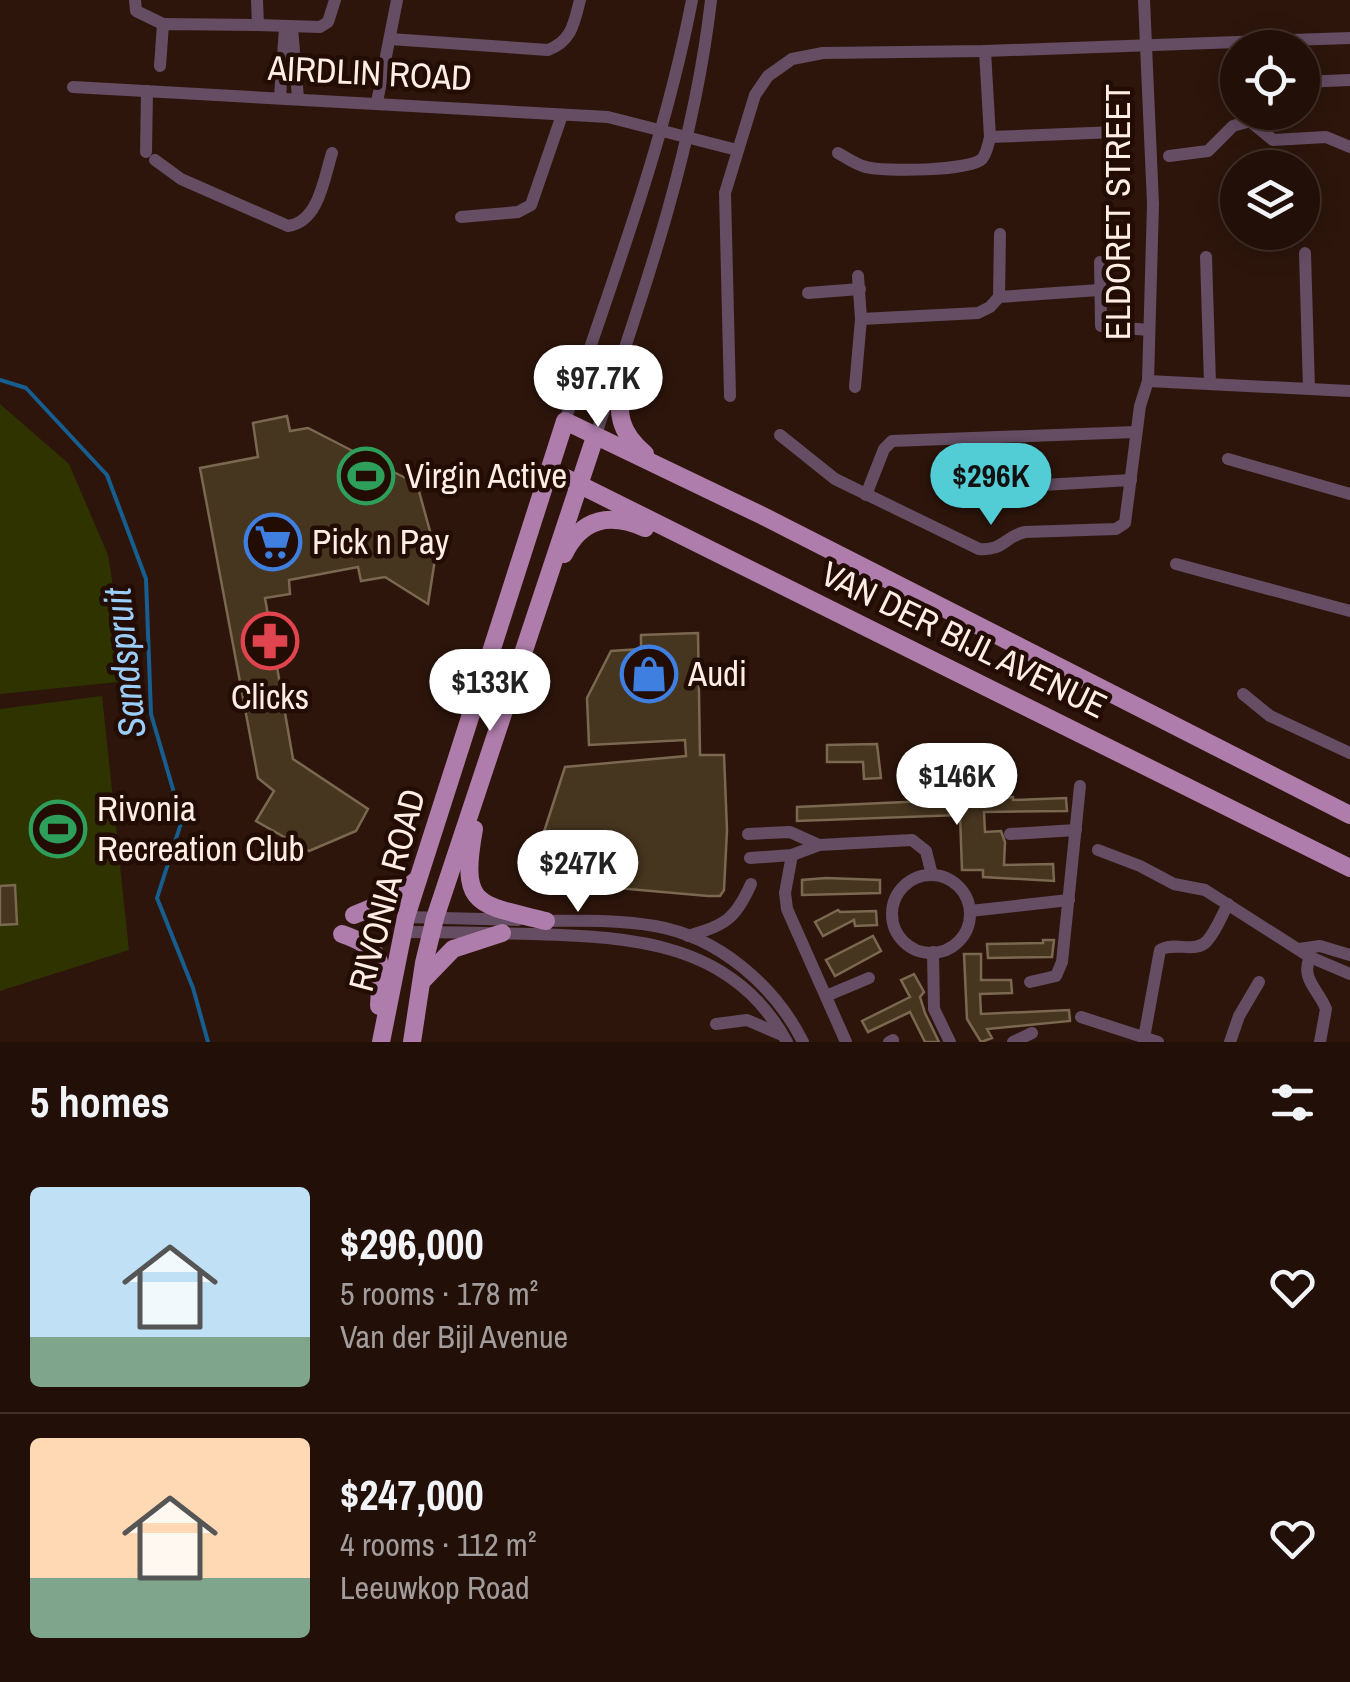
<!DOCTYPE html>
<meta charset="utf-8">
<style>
body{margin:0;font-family:"Archivo Narrow",sans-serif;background:#2e1e16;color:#f1f3f6;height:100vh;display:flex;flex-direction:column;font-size:38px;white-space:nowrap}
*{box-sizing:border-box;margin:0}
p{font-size:32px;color:#a29d9c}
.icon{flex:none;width:55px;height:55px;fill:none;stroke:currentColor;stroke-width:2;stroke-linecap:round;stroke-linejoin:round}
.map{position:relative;height:1042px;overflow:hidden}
.side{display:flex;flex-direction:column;background:#221008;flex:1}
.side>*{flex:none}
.tools{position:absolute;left:1220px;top:30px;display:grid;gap:20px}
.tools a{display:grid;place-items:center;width:100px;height:100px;border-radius:50%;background:#221008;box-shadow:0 5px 25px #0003,0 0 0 2px #3f3029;font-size:50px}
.price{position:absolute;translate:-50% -85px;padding:0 22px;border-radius:35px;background:#fff;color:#222;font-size:32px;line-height:65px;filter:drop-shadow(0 2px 5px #0008)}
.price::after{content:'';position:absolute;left:50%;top:60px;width:30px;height:22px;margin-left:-15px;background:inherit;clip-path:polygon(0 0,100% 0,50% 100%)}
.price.current{background:#52ccd5;color:#111}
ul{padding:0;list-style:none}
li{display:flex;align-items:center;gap:30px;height:250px;padding:0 30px}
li+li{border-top:2px solid #3f3029}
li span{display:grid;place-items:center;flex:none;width:280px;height:200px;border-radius:10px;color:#555}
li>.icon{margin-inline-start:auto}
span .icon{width:120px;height:120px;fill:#fffc;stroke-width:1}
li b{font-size:42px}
h2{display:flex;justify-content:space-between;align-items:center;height:120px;padding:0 30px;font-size:42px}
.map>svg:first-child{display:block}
</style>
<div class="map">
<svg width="1350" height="1042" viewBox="0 0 1350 1042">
<rect width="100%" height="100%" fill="#2d150b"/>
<g fill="#2e3300">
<path d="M0,404L69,464L108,555L122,644L118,682L0,694Z"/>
<path d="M102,696L129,950L0,991V709Z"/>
</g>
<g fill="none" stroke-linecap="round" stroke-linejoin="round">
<path stroke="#175e90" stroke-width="4" d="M0,380L26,388L107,475L146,579L151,714L182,820L157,898L193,988L208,1042"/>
</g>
<g fill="#46351f" stroke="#7b6851" stroke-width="2.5">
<path d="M287,416L290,431L308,428L417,484L436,553L428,604L385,577L361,581L358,567L289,580L290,594L265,598L293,759L368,809L356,831L309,851L256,821L274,791L258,778L200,468L258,457L253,423Z"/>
<path d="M698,633L700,755H724L727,830L724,890L720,896H708L572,884L531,872L565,767L686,756L685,740L589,745L587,698L611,651L641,649V635Z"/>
<path d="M877,744L881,778L864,779L863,762H827V745Z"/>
<path d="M1013,797V800L1066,798L1067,811L984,812L985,832L1001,831L1005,842L1004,865L1053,864L1054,881L983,877V870H962L960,815L797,821V807Z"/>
<path d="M826,878L880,880V893L802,895V880Z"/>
<path d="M15,885L17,924L0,925V886Z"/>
<path d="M838,910L840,912L876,911L877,925L855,926L854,920L823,936L815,922Z"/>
<path d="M873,936L881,951L835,976L826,960Z"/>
<path d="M1043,940H1054L1052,957L988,958L987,944L1043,943Z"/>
<path d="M964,954H981V980H1011L1012,993L980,994L981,1014L1069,1010L1070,1021L987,1029L992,1038L981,1042L967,1019Z"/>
<path d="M914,974L924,992L920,997L925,1013L939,1042H925L910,1012L868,1032L862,1021L910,997L901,980Z"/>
</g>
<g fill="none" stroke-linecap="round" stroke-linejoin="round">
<g stroke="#654d63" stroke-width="12">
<path d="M135,0L136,11L163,24"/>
<path d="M258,25L320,27L328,22L335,0"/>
<path d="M292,28L298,98"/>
<path d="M390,39L548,50C572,41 574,23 580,0"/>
<path d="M160,66L163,24L258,25L257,0"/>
<path d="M1302,82L1350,80"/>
<path d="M73,87L608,117L737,150"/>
<path d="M280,97L285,28"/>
<path d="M377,102L397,0"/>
<path d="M990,137L1116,132"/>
<path d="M146,152L147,91"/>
<path d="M838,153C847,158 856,165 866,167C884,172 969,171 982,159C987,153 988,145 990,137L985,51"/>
<path d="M1169,156L1208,151L1233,126L1250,121L1273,140L1326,137L1350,147"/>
<path d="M155,160L181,179L288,226C319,222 324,178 332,153"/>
<path d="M461,217L518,212L531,205L562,115"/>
<path d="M1305,253L1309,389"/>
<path d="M1206,257L1210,383"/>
<path d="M1100,262L1101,326L1149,330"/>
<path d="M808,293L860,289"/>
<path d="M999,297L1000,234"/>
<path d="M861,319L978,313L990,307L999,297L1099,290"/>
<path d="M1148,381L1350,391"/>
<path d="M855,387L861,319L858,276"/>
<path d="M730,396L725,193L755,95L768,76L792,59L823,53L985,51L1350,38"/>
<path d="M565,421C612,281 664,145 692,0"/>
<path d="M780,435L835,479L979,549C1004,551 1005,536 1025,532L1116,529L1125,523L1140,406L1148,381L1153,204L1144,0"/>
<path d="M595,437C643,295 694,150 711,0"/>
<path d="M1228,459L1350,494"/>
<path d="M951,490L1131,480"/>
<path d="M866,495L884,449L892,441L1136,432"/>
<path d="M1176,564L1350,611"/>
<path d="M1243,694L1270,716L1350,753"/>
<path d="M748,834L790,832L819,845"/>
<path d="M1010,834L1076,830"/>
<path d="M1098,850L1140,866L1174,884L1205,890L1310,957L1350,974"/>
<path d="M792,855L785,893L787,909L846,1042"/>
<path d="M750,858L792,855L819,845L912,840L926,851L932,875"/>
<circle cx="931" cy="914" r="39"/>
<path d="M970,911L1069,900"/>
<path d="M406,917L518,920"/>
<path d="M538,921C576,921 617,919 655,926C719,937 775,986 803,1042"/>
<path d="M402,932C446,932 490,933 533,934C633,937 733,942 787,1042"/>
<path d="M688,936C725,925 735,920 751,884"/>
<path d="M1299,949L1320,946L1350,955"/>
<path d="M933,952L934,1009L950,1042"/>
<path d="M1310,957C1300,979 1319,990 1326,1009L1320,1042"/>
<path d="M1030,982L1056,976L1062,962L1080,786"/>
<path d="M826,996L869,978"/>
<path d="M1081,1017L1158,1042"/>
<path d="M716,1024L747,1020L782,1035"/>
<path d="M1144,1038L1160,950C1174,941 1196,954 1207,941C1216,931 1222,915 1228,904"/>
<path d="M889,1042L893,1040"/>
<path d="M1013,1042L1032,1033"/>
<path d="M1230,1042L1239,1016L1259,982"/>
</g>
<g stroke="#af7dab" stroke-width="18">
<path d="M621,360C622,401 609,424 645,454"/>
<path d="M550,470L1350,868"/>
<path d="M564,554C582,517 611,513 645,528"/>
<path d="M474,829C460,907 476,904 546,921"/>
<path d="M354,915L393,899L418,879"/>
<path d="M342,934C388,950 381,964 379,1006"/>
<path d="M423,980L453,949L502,933"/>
<path d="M381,1042L406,917L565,421L763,516L1350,815"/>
<path d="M412,1042L424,963L435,918L595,437"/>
</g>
</g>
<defs>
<g id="stadium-ring" transform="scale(2.875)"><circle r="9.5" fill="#220c04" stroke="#2e9e5b" stroke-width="1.5"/><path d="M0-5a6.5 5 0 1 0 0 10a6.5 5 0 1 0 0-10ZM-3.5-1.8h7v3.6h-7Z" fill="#2e9e5b"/></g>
<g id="supermarket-ring" transform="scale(2.875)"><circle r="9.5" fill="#220c04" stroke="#3f7fe0" stroke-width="1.5"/><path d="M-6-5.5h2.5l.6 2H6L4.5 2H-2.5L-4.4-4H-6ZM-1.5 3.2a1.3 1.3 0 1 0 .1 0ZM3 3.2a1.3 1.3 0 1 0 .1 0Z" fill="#3f7fe0"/></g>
<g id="pharmacy-ring" transform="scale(2.875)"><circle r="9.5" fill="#220c04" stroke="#e0444e" stroke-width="1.5"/><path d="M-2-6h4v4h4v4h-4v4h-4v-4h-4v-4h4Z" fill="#e0444e"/></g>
<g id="shop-ring" transform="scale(2.875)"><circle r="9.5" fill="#220c04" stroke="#3f7fe0" stroke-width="1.5"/><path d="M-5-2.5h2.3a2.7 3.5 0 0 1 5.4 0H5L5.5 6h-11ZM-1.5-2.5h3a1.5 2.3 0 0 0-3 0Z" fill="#3f7fe0"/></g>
</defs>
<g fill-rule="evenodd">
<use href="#stadium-ring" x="366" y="476"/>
<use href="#supermarket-ring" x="273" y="542"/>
<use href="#pharmacy-ring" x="270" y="641"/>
<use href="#shop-ring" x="649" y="674"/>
<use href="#stadium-ring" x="58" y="829"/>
</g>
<g text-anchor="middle" stroke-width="9" stroke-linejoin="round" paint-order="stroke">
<g font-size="35" fill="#ffede6" stroke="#220c04">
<text transform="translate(370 73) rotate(3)" y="12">AIRDLIN ROAD</text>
<text transform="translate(1118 212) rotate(-90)" y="12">ELDORET STREET</text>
<text transform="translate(964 640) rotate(26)" y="12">VAN DER BIJL AVENUE</text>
<text transform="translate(387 890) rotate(-75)" y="12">RIVONIA ROAD</text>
</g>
<g font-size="35" fill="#ffede6" stroke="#220c04" text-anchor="start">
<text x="405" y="488">Virgin Active</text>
<text x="312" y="554">Pick n Pay</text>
<text x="688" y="686">Audi</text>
<text x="270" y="709" text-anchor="middle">Clicks</text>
<text x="97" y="821">Rivonia<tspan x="97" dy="40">Recreation Club</tspan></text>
</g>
<g font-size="38" font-style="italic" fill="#9acdf8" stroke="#220c04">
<text transform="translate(125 663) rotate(-96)" y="13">Sandspruit</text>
</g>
</g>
</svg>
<div class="tools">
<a><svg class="icon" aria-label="locate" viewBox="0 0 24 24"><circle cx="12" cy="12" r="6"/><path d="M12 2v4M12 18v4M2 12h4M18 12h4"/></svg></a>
<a><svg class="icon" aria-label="layers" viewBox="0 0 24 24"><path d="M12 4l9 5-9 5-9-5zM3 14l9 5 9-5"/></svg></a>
</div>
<b class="price" style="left:598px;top:430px">$97.7K</b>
<b class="price current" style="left:991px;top:528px">$296K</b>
<b class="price" style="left:490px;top:734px">$133K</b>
<b class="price" style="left:957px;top:828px">$146K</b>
<b class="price" style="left:578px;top:915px">$247K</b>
</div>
<section class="side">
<h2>5 homes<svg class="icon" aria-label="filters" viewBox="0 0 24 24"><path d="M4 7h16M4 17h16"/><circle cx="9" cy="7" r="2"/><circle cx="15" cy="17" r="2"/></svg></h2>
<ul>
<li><span style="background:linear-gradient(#bfe0f5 75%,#7fa58c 0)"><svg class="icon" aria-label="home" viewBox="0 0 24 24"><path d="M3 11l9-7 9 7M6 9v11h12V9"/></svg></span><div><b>$296,000</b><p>5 rooms · 178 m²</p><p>Van der Bijl Avenue</p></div><svg class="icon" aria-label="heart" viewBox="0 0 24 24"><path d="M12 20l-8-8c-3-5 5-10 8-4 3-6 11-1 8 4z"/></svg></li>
<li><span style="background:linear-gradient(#ffd9b3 70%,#7fa58c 0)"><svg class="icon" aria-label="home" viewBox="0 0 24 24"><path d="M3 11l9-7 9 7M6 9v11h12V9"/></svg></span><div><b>$247,000</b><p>4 rooms · 112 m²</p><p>Leeuwkop Road</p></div><svg class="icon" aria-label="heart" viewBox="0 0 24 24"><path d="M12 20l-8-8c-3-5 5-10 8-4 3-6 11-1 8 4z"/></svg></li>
</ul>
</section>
